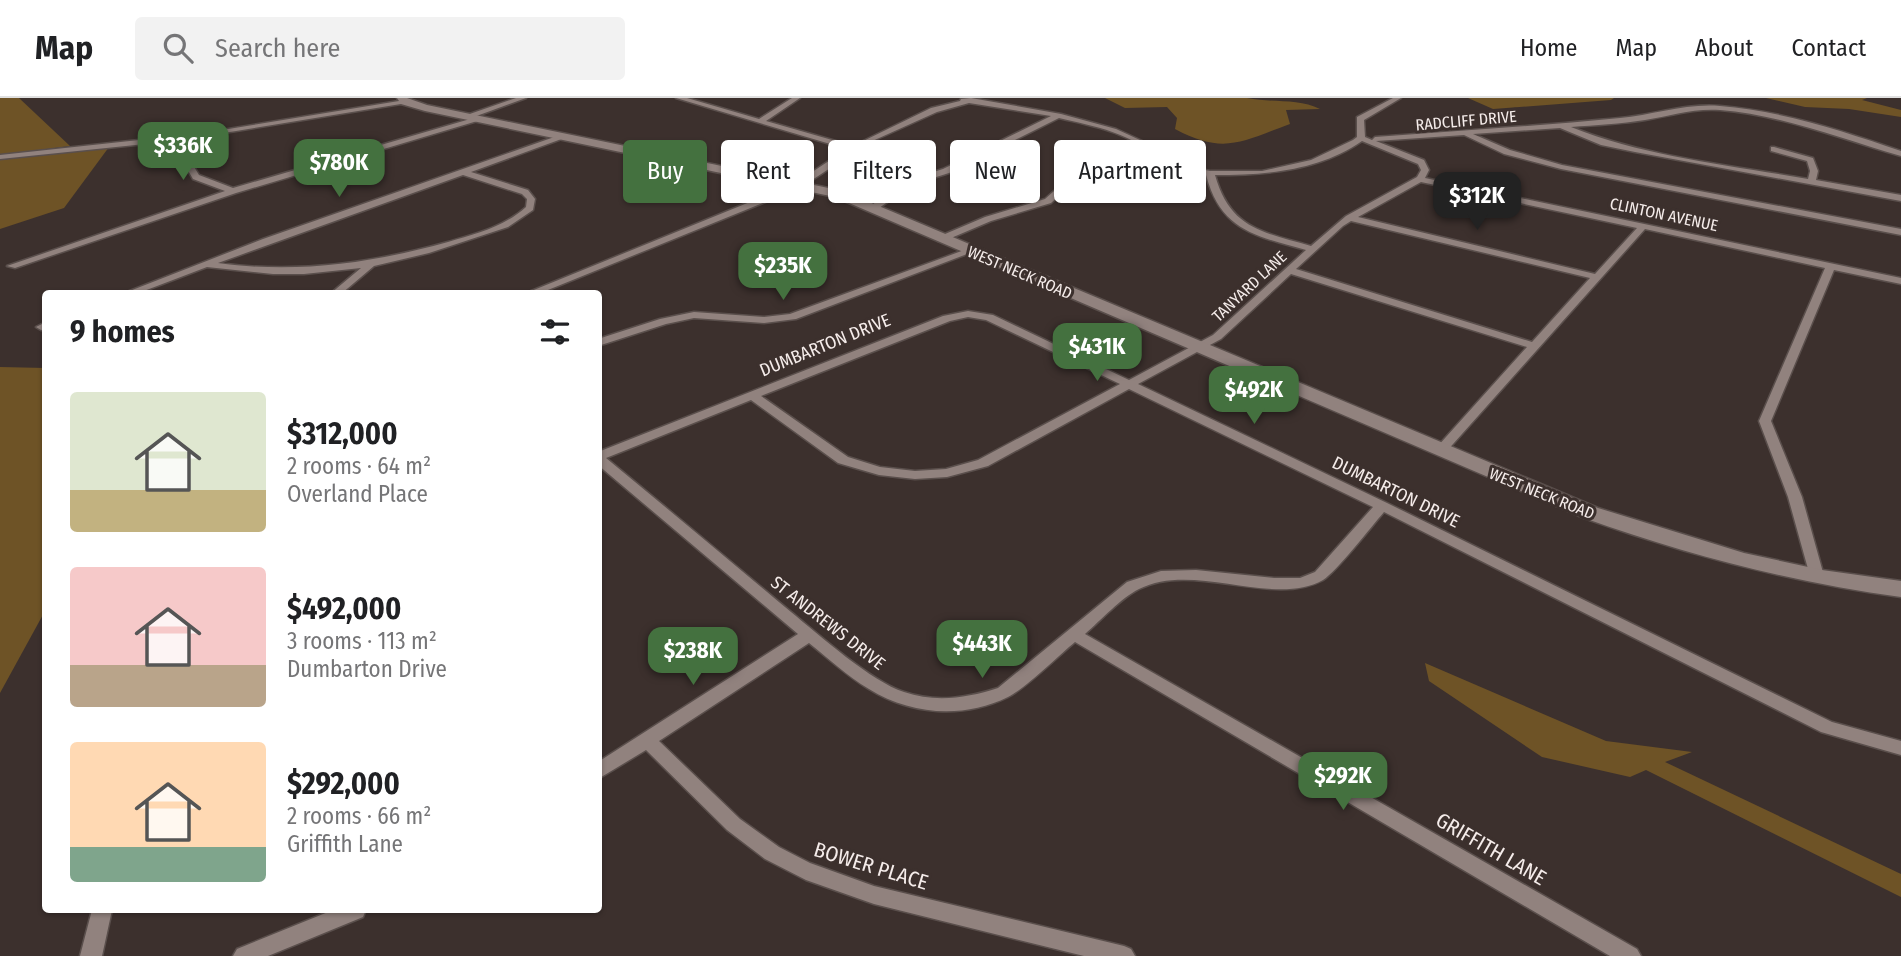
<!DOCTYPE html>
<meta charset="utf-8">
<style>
body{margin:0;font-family:"Fira Sans Condensed",sans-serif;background:#f2f2f2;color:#202124;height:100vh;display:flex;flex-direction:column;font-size:26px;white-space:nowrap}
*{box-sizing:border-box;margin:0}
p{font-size:23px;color:#757577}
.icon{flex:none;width:38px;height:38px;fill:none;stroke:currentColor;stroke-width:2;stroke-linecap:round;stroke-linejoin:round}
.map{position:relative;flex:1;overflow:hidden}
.details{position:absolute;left:42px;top:192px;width:560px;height:623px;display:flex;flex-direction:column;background:#fff;border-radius:7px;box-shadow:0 2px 5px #0004}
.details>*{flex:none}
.top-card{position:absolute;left:623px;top:42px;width:665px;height:63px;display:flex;gap:14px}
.price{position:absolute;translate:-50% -60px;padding:0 16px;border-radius:14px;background:#44713f;color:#fff;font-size:23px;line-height:46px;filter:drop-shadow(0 2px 4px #0008)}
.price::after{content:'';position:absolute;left:50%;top:42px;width:21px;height:16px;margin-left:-10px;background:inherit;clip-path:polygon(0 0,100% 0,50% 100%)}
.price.current{background:#222;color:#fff}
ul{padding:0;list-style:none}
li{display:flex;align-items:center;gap:21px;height:175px;padding:0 28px}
li span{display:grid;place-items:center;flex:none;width:196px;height:140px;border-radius:7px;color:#555}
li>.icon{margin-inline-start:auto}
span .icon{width:84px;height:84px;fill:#fffc;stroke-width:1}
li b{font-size:30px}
h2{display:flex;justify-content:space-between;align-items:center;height:84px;padding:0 28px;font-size:30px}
.chip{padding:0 24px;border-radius:7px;background:#fff;box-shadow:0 2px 5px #0004;font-size:24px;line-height:63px}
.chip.current{background:#44713f;color:#fff}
header{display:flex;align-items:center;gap:42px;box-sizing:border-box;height:98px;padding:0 35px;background:#fff;border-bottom:2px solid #e0e0e0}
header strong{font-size:33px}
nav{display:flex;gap:38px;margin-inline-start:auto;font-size:24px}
.search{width:490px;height:63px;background:#f2f2f2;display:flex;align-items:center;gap:18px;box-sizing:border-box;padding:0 24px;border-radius:7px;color:#757577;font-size:26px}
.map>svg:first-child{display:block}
</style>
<header>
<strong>Map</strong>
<div class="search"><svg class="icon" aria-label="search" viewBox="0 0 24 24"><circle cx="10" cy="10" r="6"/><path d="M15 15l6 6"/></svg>Search here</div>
<nav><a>Home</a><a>Map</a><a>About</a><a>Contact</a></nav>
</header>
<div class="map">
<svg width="1901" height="858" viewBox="0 0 1901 858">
<rect width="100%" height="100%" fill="#3c302d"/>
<g fill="#6e5326">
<path d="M0,0H19L70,48L0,57Z"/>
<path d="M1105,0H1247C1271,5 1298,0 1320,11L1286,12L1290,26C1241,44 1224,57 1175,31L1177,20L1167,9L1125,10Z"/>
<path d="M1468,0H1614L1611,2L1493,11Z"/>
<path d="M1766,0H1867L1862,2L1901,12V19L1849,11L1805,9Z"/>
<path d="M109,49L64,110L0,131V62Z"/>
<path d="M0,269L46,270L45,513L0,595Z"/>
<path d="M1425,565L1606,643L1692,654L1665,664L1901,776V799L1646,672L1630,679L1542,659L1429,583Z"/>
</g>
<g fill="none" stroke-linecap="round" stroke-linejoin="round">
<g stroke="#5a4f4c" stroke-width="3">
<g id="street">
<path d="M516,0H526L471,20L464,18Z"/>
<path d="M676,0H687L759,21L792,0H800L766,23L853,48L931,10L960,3L961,1L971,0L1061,16L1116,31L1153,48L1167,64L1210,73H1262L1311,62L1353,42L1357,39V19L1393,0H1401L1364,22L1365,39L1372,42L1375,39C1457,33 1538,28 1620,20C1653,17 1687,5 1720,8C1782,13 1843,33 1901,53V58C1841,41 1782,17 1720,12C1694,10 1670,18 1645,22C1621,26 1595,27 1571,29C1646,59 1729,67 1808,81L1810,73L1807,63L1771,53V49H1774L1813,60L1818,73L1816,82L1901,97V103L1635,54L1601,47L1560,30L1473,36L1510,52L1562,67L1901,131V137L1561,71L1504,56L1464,37L1376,43L1424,62L1429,72L1425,80L1901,180V186L1834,172L1771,323L1802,399L1824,478L1822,481L1817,483L1810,478L1788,399L1759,323L1825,170L1645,131L1445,355L1441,356L1435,352L1437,349L1527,249L1291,176L1221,241L1138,286L1387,405L1832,624L1901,643V657L1821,634L1384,414C1371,429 1337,473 1323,482C1273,510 1194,463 1139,491C1121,500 1101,522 1085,536L1637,851L1641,858H1610L1075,544C1058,558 1026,590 1008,599C963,621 911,617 869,591C847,578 828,560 809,545L659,643L740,721L779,749L810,765L874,788L1124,848L1131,851L1135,858H1084L874,806L806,782L765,761L727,732L646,652L598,681V664L798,536L598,367V354L943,218L968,213L993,217L1129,282L1213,237L1306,152C1256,138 1221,133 1206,77L1164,68H1132L1093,75L1078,81L1051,105L991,123L944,143H938V139L985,119L1045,101L1072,77L1088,71L1132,64H1158C1137,35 1092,28 1059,20L949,75L911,87L875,113H869V109L905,83L943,71L1051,18L969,5L937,14L868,45L800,90L538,196H524L794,86L847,51ZM1362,43L1418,66L1421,72L1417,79L1346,118L1311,148C1263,134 1230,131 1215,77C1265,77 1319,73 1362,43ZM1421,84L1637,130L1595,176L1358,119ZM1351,123L1590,180L1532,244L1296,171L1343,128ZM968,219L986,222L1120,286L978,362L946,371L915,373L880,369L848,359L761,298L950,223ZM1129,291L1373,409L1315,474L1300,480H1274L1196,472L1161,473L1127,484L998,590C967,600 936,605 904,594C872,584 819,537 791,514C730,463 668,411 606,360L751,302L838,365L879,377L915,381L947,379L988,368Z"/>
<path d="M405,2L407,5L181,42V47L199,77L233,90L477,19L484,21L236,95L15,170L7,168L225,93L193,81L173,47L174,43L0,61V57L204,35Z"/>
<path d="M560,37L567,39L471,74L528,92L535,101L533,112L508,129L429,155L374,168L341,196H330L361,170L304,176H273L207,169L136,196H122L263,141ZM463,77L522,96L527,101L526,109C504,129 476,136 448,144C372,165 297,176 218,165Z"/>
<path d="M967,151L975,153L796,221L764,225L694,220L666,226L598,248V241L660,221L694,214L764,219L790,216Z"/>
<path d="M46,224V231L41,232L36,229Z"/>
<path d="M92,812H112L102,858H80Z"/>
<path d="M333,812H366L363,819L268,858H233L237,851Z"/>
</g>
</g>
<g stroke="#5a4f4c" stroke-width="3">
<path id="secondary" d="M397,0H407L427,7L843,93L1598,410L1744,455L1822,472L1901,483V499C1792,484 1687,457 1584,420L835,99L425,13L401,6Z"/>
</g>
<use href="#street" fill="#91827e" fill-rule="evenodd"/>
<use href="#secondary" fill="#91827e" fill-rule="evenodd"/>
</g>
<g text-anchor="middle" stroke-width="6" stroke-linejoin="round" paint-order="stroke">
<g font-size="16" fill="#f5ecea" stroke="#3c302d">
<text transform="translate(1466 22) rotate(-5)" y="6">RADCLIFF DRIVE</text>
<text transform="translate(1664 116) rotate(12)" y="6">CLINTON AVENUE</text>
<text transform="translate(1020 174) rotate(23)" y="6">WEST NECK ROAD</text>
<text transform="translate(1249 188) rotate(-43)" y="6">TANYARD LANE</text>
<text transform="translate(1542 395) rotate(22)" y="6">WEST NECK ROAD</text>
</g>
<g font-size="18" fill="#f5ecea" stroke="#3c302d">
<text transform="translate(825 247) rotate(-22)" y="6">DUMBARTON DRIVE</text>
<text transform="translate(1396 394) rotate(26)" y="6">DUMBARTON DRIVE</text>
<text transform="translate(828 525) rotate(38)" y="6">ST ANDREWS DRIVE</text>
</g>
<g font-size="21" fill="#f5ecea" stroke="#3c302d">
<text transform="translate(1491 751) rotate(30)" y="7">GRIFFITH LANE</text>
<text transform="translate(871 768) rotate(17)" y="7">BOWER PLACE</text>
</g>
</g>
</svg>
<b class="price" style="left:183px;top:84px">$336K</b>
<b class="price" style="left:339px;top:101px">$780K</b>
<b class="price current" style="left:1477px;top:134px">$312K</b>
<b class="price" style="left:783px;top:204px">$235K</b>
<b class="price" style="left:1097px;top:285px">$431K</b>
<b class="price" style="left:1254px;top:328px">$492K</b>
<b class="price" style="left:982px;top:582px">$443K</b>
<b class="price" style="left:693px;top:589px">$238K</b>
<b class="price" style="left:1343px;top:714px">$292K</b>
<div class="top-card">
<a class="chip current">Buy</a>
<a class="chip">Rent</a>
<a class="chip">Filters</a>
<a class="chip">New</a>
<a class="chip">Apartment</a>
</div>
<section class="details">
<h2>9 homes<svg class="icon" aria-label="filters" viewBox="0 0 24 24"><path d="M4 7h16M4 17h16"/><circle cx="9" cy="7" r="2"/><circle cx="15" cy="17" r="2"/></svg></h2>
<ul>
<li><span style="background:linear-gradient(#dfe7d0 70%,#c2b280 0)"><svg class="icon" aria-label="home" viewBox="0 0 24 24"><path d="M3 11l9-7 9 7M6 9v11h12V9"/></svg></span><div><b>$312,000</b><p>2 rooms · 64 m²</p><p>Overland Place</p></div></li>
<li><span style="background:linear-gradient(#f6c9c9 70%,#b9a48a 0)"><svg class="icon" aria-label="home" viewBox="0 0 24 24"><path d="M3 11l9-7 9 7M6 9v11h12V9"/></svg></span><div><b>$492,000</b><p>3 rooms · 113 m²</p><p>Dumbarton Drive</p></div></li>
<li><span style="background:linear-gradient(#ffd9b3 75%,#7fa58c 0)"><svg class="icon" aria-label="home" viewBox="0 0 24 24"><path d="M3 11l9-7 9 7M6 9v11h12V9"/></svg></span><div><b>$292,000</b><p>2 rooms · 66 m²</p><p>Griffith Lane</p></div></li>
</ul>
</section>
</div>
